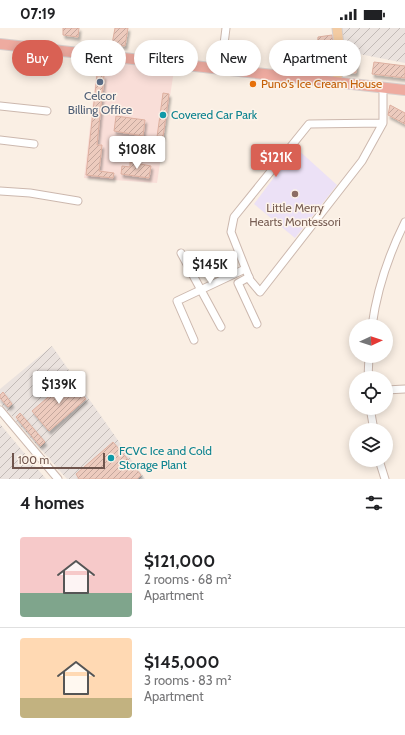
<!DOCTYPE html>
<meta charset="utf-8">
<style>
body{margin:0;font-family:Cabin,sans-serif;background:#f2f2f2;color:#202124;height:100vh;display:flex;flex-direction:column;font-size:15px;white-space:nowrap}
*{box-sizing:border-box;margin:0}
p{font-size:13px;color:#757577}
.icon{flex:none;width:22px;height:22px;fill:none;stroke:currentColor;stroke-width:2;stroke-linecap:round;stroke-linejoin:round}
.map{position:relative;height:451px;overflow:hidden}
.drawer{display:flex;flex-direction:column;background:#fff;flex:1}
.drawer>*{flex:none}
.hud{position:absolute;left:12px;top:12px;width:381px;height:36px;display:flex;gap:8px}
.needle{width:26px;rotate:87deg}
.controls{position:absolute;left:349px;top:291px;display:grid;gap:8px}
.controls a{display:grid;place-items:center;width:44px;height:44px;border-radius:50%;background:#fff;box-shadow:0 2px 10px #0003;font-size:20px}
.scale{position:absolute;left:12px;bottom:10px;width:93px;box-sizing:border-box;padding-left:4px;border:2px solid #6f544c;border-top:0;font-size:11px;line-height:14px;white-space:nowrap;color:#6f544c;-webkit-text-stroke:3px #fdf3e9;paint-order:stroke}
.price{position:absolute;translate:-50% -34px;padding:0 9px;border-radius:4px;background:#fff;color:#222;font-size:13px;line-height:26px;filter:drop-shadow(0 1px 2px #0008)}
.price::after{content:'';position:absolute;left:50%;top:24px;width:12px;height:9px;margin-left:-6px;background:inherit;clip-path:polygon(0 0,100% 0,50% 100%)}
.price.current{background:#d96154;color:#fff}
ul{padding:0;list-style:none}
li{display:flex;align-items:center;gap:12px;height:100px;padding:0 20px}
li+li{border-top:1px solid #e0e0e0}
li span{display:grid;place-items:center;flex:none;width:112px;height:80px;border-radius:4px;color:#555}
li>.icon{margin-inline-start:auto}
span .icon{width:48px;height:48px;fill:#fffc;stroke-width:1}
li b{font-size:17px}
h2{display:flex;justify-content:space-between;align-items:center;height:48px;padding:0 20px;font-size:17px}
.tag{padding:0 14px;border-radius:18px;background:#fff;box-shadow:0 2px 10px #0003;font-size:14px;line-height:36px}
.tag.current{background:#d96154;color:#fff}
.status{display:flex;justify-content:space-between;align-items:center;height:28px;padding:0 20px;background:#fff;direction:ltr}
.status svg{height:11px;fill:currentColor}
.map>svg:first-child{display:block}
</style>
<div class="status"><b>07:19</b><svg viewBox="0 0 49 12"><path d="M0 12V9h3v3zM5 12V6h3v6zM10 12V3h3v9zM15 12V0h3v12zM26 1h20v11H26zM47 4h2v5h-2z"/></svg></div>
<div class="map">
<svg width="405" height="451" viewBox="0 0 405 451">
<defs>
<pattern id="industrial-furrows" width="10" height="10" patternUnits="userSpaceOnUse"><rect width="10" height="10" fill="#eae2de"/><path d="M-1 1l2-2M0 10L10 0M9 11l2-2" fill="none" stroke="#c2bab6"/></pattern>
<pattern id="building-hatch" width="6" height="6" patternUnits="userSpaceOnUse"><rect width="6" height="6" fill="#edcbbe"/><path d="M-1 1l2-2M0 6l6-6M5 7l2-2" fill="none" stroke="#c4a79d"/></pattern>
<filter id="shadow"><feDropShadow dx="2" dy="3.5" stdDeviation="1" flood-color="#0004"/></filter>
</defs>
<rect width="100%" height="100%" fill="#faefe4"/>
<path fill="#f9ded8" d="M98,30L174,42L157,155L84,150Z"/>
<g fill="url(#industrial-furrows)">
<path d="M342,0H405V35L344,23Z"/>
<path d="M52,318L145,451H67L0,375V361Z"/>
<path d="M0,396L46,451H0Z"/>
</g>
<path fill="#ece1f6" d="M296,120L337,157L295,210L254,176Z"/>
<g fill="url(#building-hatch)" stroke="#deb0a0" filter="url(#shadow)">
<path d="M63,0H79L78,9L63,7Z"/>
<path d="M115,0H128L125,18L112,16Z"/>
<path d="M332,7L333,17L330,46L316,43L318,9Z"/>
<path d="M344,26L357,27L356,45L344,44Z"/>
<path d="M374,34L405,38V50L372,46Z"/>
<path d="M97,47L104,48L97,117H102L99,143L114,145L113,150L86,147Z"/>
<path d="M163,65L169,66L163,109H157Z"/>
<path d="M390,77L405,85V96L388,87Z"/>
<path d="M116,88L145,92L143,108L114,103Z"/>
<path d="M130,134L151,138L149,150L121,146L122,138L130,139Z"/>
<path d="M68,352L86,371L49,403L32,383Z"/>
<path d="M3,364L12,376L8,379L0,370V367Z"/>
<path d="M20,385L45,414L40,418L16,389Z"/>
<path d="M113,414L141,447L137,451H79L76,446Z"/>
</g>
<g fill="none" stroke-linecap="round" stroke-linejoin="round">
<g stroke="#ccb8ae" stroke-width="9">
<g id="minor">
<path d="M221,40L226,0"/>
<path d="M0,78L47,83"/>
<path d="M383,95L309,96L234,189L231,204L250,252L260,264L362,133L383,95V59"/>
<path d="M0,112L34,116"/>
<path d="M0,163L30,165L78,173"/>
<path d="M181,225L221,299"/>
<path d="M249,249L238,255L257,296"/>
<path d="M372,298C377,261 388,228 405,194"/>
<path d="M194,312L177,273L245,241"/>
<path d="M368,350L369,328"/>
<path d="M386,362L405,361"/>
<path d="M370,380L374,402"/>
<path d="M0,382L58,451"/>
<path d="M379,432L385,451"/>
</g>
</g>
<g stroke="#d7cfcd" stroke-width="11">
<path id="major" d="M337,0L339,17L337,54"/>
</g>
<g stroke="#d7cfcd" stroke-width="12">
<path id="highway" d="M0,16L405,62"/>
</g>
<use href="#minor" stroke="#fff" stroke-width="7"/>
<use href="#major" stroke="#f3cba2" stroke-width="9"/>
<use href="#highway" stroke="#eeaba0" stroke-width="10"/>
</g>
<circle fill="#5c6f8a" stroke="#fdf3e9" stroke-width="1.5" cx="100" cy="54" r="4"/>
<circle fill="#e8710a" stroke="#fdf3e9" stroke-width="1.5" cx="253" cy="56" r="4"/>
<g fill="#0f9aa8" stroke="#fdf3e9" stroke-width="1.5">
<circle cx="163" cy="87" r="4"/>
<circle cx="111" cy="430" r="4"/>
</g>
<circle fill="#8d6e63" stroke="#fdf3e9" stroke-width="1.5" cx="295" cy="166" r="4"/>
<g text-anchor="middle" stroke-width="3" stroke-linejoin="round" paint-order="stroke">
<g font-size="12" fill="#c56008" stroke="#fdf3e9" text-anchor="start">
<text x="261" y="60">Puno's Ice Cream House</text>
</g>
<g font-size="12" fill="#4e5e75" stroke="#fdf3e9">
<text x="100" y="72">Celcor<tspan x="100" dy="14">Billing Office</tspan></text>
</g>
<g font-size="12" fill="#0d838f" stroke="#fdf3e9" text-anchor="start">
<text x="171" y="91">Covered Car Park</text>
<text x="119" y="427">FCVC Ice and Cold<tspan x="119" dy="14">Storage Plant</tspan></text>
</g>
<g font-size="12" fill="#785e54" stroke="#fdf3e9">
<text x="295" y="184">Little Merry<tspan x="295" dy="14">Hearts Montessori</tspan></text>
</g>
</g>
</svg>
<div class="controls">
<a><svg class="needle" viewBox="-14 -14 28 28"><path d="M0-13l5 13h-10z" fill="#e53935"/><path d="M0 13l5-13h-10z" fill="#757577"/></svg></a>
<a><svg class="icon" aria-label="locate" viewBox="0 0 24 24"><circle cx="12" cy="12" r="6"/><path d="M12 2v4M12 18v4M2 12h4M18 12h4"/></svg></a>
<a><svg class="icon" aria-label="layers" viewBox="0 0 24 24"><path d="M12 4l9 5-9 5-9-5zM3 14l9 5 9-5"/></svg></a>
</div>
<div class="scale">100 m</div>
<b class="price" style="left:137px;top:142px">$108K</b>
<b class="price current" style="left:276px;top:150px">$121K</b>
<b class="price" style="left:210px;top:257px">$145K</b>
<b class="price" style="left:59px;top:377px">$139K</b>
<div class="hud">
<a class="tag current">Buy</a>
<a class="tag">Rent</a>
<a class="tag">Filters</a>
<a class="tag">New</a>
<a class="tag">Apartment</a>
</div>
</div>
<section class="drawer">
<h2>4 homes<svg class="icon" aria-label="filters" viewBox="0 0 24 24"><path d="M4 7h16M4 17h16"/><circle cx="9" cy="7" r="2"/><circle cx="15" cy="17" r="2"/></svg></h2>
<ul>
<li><span style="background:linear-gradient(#f6c9c9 70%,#7fa58c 0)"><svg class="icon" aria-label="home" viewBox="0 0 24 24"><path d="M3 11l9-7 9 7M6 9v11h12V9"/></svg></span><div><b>$121,000</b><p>2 rooms · 68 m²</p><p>Apartment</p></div></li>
<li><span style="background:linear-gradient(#ffd9b3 75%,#c2b280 0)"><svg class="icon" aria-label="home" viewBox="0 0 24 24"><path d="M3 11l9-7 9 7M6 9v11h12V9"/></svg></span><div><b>$145,000</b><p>3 rooms · 83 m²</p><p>Apartment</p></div></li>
</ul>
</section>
